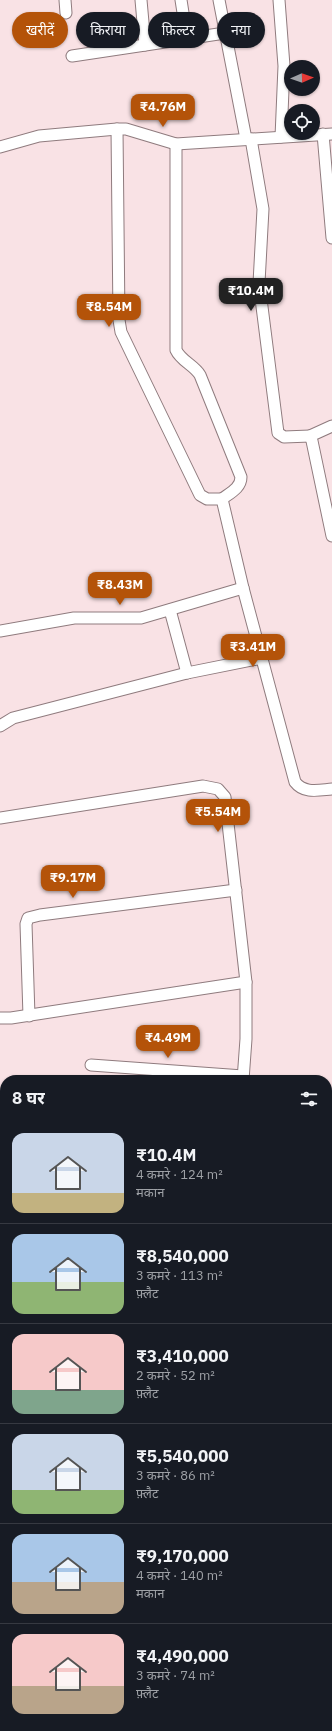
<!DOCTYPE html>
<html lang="hi">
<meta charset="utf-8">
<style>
body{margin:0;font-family:"IBM Plex Sans","Noto Sans Devanagari",sans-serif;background:#242831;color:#f1f3f6;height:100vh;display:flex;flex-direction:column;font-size:15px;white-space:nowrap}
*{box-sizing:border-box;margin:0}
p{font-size:13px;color:#9ea1a6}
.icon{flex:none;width:22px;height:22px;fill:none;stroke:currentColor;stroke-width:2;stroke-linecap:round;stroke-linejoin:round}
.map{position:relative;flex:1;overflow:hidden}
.side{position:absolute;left:0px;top:1075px;width:332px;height:656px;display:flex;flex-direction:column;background:#171b24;border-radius:16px 16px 0 0;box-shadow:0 1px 3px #0004}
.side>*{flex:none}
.guide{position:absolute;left:12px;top:12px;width:308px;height:36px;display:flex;gap:8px}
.needle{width:26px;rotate:88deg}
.tools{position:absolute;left:284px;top:60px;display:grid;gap:8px}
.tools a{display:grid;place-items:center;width:36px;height:36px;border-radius:50%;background:#171b24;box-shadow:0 1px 3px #0004;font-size:20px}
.price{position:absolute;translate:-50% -34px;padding:0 9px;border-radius:8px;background:#b45309;color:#fff;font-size:13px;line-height:26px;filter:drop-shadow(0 1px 2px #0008)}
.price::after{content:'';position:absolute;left:50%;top:24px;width:12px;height:9px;margin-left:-6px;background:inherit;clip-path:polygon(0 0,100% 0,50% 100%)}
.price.on{background:#222;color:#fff}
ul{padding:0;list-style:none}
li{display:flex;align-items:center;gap:12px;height:100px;padding:0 12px}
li+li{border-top:1px solid #363941}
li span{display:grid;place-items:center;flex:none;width:112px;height:80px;border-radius:12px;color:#555}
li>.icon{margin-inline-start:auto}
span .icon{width:48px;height:48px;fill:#fffc;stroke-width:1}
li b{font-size:17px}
h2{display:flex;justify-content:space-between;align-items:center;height:48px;padding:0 12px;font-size:17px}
.pill{padding:0 14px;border-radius:18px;background:#171b24;box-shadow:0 1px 3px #0004;font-size:14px;line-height:36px}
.pill.on{background:#b45309;color:#fff}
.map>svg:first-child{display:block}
</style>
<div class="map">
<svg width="332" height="1731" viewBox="0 0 332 1731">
<rect width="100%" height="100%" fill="#f9e2e5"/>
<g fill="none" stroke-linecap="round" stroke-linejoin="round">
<g stroke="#8f7b7e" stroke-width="13">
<g id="minor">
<path d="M65,0L66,13"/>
<path d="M141,0L145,45"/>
<path d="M181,0L187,38"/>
<path d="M219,0L246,139"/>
<path d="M279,0L284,66L281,137"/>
<path d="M72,56L225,33"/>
<path d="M117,129L119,320L121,332L200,495L207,499H222L243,588L295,782C304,794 319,790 332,789"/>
<path d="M323,134L332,238"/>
<path d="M251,139L263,209L259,283L278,433L284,437L310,436"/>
<path d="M176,144V350C181,361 194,365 200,375L241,477C241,488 230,493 222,499"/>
<path d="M0,147L39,136L117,129H126L176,144L332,134"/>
<path d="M332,426L310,436L312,441L332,536"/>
<path d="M170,610L187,673"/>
<path d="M0,631L74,618H141L243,588"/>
<path d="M0,726L13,718L187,673L262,658"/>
<path d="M0,818L203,786L218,789L225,797L246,982V1039L243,1080"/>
<path d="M29,1016L26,924L28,918L40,915L236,890"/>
<path d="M0,1018H11L246,982"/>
<path d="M91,1065L243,1076"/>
<path d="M0,1296L5,1306"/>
<path d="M327,1334L332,1330"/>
<path d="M327,1354L332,1351"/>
<path d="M0,1386L5,1384"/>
<path d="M0,1430L5,1439"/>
<path d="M327,1449L332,1464"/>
<path d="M0,1492L5,1490"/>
<path d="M0,1524L5,1521"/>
<path d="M0,1543L5,1540"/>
<path d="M327,1553H332"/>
<path d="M327,1657L332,1658"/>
<path d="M132,1726V1731"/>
<path d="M0,1731L5,1726"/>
<path d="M103,1731L108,1726"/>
<path d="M286,1731V1726"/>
</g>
</g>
<use href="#minor" stroke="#fff" stroke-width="11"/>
</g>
</svg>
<div class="tools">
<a><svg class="needle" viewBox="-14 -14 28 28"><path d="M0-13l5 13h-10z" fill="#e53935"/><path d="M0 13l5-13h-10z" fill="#9ea1a6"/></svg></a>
<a><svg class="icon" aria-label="locate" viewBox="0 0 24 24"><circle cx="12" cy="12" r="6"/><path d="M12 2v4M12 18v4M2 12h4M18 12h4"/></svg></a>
</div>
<b class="price" style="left:163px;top:128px">₹4.76M</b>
<b class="price on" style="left:251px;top:312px">₹10.4M</b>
<b class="price" style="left:109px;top:328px">₹8.54M</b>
<b class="price" style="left:120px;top:606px">₹8.43M</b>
<b class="price" style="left:253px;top:668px">₹3.41M</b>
<b class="price" style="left:218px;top:833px">₹5.54M</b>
<b class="price" style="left:73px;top:899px">₹9.17M</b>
<b class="price" style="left:168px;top:1059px">₹4.49M</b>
<div class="guide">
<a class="pill on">खरीदें</a>
<a class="pill">किराया</a>
<a class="pill">फ़िल्टर</a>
<a class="pill">नया</a>
</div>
<section class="side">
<h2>8 घर<svg class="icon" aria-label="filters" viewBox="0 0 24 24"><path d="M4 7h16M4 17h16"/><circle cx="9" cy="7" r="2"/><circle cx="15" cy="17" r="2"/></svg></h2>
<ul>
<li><span style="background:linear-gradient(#c9d6e8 75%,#c2b280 0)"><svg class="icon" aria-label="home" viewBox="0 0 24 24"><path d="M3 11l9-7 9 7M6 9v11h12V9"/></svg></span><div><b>₹10.4M</b><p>4 कमरे · 124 m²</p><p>मकान</p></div></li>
<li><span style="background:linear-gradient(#a9c7e8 60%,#8fb573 0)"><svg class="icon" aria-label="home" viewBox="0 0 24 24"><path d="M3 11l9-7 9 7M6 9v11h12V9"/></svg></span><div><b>₹8,540,000</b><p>3 कमरे · 113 m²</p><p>फ़्लैट</p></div></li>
<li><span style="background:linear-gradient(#f6c9c9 70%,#7fa58c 0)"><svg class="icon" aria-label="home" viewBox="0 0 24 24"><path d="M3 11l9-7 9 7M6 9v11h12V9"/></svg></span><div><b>₹3,410,000</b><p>2 कमरे · 52 m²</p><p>फ़्लैट</p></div></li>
<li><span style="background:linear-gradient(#c9d6e8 70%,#8fb573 0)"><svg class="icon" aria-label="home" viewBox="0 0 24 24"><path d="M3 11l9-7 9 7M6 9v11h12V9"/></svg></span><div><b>₹5,540,000</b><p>3 कमरे · 86 m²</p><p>फ़्लैट</p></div></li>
<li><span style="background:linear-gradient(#a9c7e8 60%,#b9a48a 0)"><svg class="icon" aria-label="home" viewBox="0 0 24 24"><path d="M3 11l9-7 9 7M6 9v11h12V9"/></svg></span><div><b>₹9,170,000</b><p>4 कमरे · 140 m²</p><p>मकान</p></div></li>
<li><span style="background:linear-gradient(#f6c9c9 65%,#b9a48a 0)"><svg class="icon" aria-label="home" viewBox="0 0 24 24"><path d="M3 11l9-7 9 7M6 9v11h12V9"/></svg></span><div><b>₹4,490,000</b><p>3 कमरे · 74 m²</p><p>फ़्लैट</p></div></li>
</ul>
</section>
</div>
